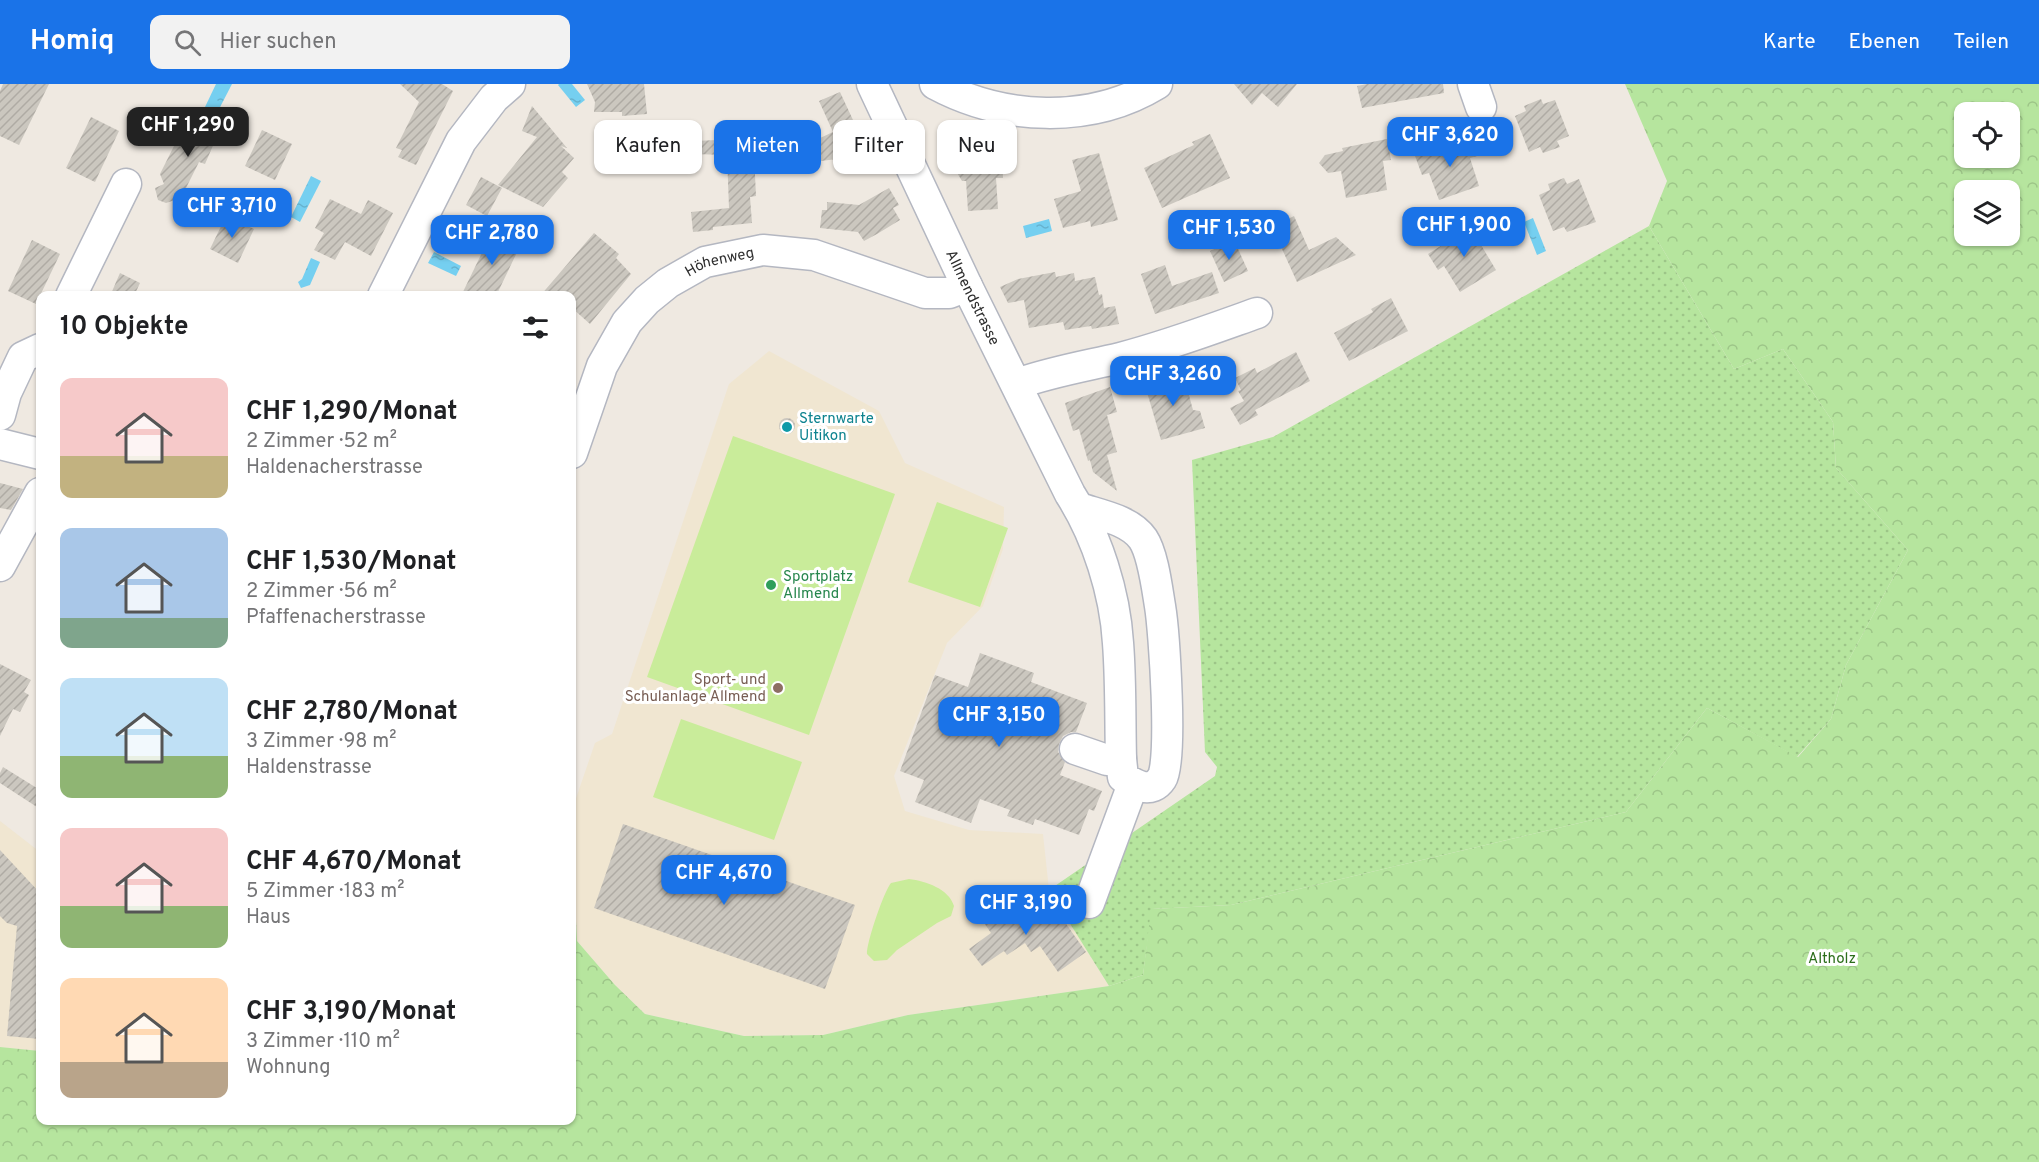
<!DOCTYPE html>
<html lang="de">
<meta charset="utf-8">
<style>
body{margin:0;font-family:Overpass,sans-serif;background:#f2f2f2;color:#202124;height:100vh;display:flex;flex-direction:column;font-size:22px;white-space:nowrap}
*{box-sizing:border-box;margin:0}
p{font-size:20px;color:#757577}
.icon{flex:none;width:33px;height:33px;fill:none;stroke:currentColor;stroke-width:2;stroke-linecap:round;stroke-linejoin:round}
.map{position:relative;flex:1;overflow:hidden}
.details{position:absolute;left:36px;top:207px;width:540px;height:834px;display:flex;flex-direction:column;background:#fff;border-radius:12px;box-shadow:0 2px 4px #0004}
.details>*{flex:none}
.guide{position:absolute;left:594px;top:36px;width:570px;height:54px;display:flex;gap:12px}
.fabs{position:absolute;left:1954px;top:18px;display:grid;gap:12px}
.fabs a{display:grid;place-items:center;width:66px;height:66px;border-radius:12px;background:#fff;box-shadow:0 2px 4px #0004;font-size:30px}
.price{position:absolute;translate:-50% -51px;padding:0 14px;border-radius:12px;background:#1a73e8;color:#fff;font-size:20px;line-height:39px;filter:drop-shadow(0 2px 3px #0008)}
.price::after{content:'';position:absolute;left:50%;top:36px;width:18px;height:14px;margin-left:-9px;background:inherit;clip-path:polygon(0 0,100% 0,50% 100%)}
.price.selected{background:#222;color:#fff}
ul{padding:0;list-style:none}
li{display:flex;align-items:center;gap:18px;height:150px;padding:0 24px}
li span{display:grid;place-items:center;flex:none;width:168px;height:120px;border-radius:12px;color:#555}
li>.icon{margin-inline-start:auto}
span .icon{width:72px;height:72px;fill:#fffc;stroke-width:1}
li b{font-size:26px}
h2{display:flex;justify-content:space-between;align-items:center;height:72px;padding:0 24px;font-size:26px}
.tag{padding:0 21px;border-radius:12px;background:#fff;box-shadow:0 2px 4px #0004;font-size:21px;line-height:54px}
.tag.selected{background:#1a73e8;color:#fff}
header{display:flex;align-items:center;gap:36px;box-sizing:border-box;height:84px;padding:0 30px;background:#1a73e8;color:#fff}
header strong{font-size:28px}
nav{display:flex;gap:33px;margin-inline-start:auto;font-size:21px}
.search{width:420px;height:54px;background:#f2f2f2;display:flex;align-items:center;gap:15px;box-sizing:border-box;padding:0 21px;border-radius:12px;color:#757577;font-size:22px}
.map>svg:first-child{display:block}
</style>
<header>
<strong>Homiq</strong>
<div class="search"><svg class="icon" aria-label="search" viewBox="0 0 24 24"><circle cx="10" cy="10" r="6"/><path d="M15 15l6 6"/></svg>Hier suchen</div>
<nav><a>Karte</a><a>Ebenen</a><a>Teilen</a></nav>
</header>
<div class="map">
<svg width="2039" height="1078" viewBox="0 0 2039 1078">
<defs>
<pattern id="grass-dots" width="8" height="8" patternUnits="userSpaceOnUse" patternTransform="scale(1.5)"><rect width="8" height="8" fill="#b6e59e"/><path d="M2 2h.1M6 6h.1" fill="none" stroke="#9dc588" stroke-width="1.8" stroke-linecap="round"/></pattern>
<pattern id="forest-crowns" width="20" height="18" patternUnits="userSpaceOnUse" patternTransform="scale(1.5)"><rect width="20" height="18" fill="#b6e59e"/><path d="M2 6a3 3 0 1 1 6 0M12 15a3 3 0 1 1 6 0" fill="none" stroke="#9dc588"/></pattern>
<pattern id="water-ripples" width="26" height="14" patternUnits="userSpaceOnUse" patternTransform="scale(1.5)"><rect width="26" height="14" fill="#75cff0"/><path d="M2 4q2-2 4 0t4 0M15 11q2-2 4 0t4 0" fill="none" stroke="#66b2ce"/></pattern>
<pattern id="building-hatch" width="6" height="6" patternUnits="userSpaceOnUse" patternTransform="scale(1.5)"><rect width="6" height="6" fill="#cbc7bf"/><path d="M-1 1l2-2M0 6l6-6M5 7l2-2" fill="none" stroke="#afaba4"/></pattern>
</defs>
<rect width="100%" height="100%" fill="#efe9e1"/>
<g fill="#f0e6d1">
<path d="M769,267L879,327L905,379L1004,423L1003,465L983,522L947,559L894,692L905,727L969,746L1043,750L1049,806L1109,902L908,931L823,951L744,952L645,930L615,901L577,857L576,837L572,834V726L595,659L612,650L729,300Z"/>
<path d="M0,737L40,768V967L0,963Z"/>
</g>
<path fill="url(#grass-dots)" d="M1649,142L1734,285L1783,265L1833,338L1836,384L1908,466L1846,581L1831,635L1797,673L1707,624L1626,728L1231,821L1152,825L1143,891L1109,902L1049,806L1215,692L1217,683L1205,668L1192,376L1273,353Z"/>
<path fill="url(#forest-crowns)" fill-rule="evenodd" d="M1625,0H2039V1078H0V963L40,967V1036H572V834L576,837L577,857L615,901L645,930L744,952L823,951L908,931L1109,902L1143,891L1151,825L1231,821L1626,728L1707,624L1798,673L1831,635L1846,581L1908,466L1836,384L1833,338L1783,265L1734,285L1649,142L1667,97ZM1965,28H2010V74H1965ZM1965,106H2010V152H1965Z"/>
<g fill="#c9ec9a">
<path d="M733,352L895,410L809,651L647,593Z"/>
<path d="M937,418L1008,444L980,523L908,498Z"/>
<path d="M681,635L802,678L774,756L653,713Z"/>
<path d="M909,795C926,797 949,805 954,822L951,832L937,839L897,866L887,876L874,877L867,870C866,860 884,807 891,799Z"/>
</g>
<g fill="url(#water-ripples)">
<path d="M216,0H232L217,29L205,23Z"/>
<path d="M559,0H572L585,16L576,23L558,1Z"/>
<path d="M311,92L321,97L300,138L291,133Z"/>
<path d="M1533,134L1546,167L1537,171L1524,138Z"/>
<path d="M1049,135L1052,147L1026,154L1023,142Z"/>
<path d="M434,168L461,182L456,192L428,179Z"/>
<path d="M311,174L320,178L310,201L301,204L298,198L302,195Z"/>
</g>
<g fill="url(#building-hatch)">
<path d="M3,0H49L19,61L0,52V7Z"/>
<path d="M400,0H442L453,7L416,81L398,73L402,66L396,64L419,18Z"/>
<path d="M587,0H644L647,30L622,32V28H594L595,18Z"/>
<path d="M1234,0H1297L1278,23L1262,9L1252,21Z"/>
<path d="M1367,0H1443L1444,9L1362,24L1357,2Z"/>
<path d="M840,8L866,64L845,74L813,78L805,61L833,48L819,17Z"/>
<path d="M1541,15L1543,20L1555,16L1569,52L1557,57L1560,63L1543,69L1540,63L1529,68L1515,32L1526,27L1524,22Z"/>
<path d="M532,22L567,64L561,62L574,74L562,88L568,94L543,123L498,101L537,53L522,47Z"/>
<path d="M201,32L226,44L220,59L215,57L205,80L199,78L181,114L166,119L158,116L155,104L164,100L160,90L174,62L185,42L194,47Z"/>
<path d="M91,33L119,47L95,98L66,84Z"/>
<path d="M956,41L966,70L985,69V73L1002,72L1003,94H996L998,125L968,127L966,97H962L950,77Z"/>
<path d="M262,46L292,60L275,96L245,82Z"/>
<path d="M1210,50L1230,94L1162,124L1144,84L1194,61L1192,58Z"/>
<path d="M1470,52L1477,72L1470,74L1479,102L1439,116L1429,89L1422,91L1415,72Z"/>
<path d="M743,55L744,71L754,70L756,112L750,113L752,139L713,143V146L693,148L691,128L729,124L727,71L693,70V57Z"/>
<path d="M1387,55L1391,76L1383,77L1387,106L1346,114L1341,87L1328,89L1319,79L1325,71L1343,67L1342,64Z"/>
<path d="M1099,69L1118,136L1091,143L1090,137L1063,144L1054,115L1081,107L1072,76Z"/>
<path d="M481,93L502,104L487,132L466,121Z"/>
<path d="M1564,94L1567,100L1579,95L1596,138L1567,148L1564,143L1553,147L1539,111L1550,106L1548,100Z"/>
<path d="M889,104L899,121L893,124L900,136L877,150L864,157L858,148L820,144L822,126H827V118L859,121Z"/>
<path d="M330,115L361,130L368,116L393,129L371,172L345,158L335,176L314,166L324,149L315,144Z"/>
<path d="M226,132L254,145L238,179L210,165Z"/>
<path d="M1294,132L1309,166L1336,153L1356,171L1297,198L1272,143Z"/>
<path d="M1477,139L1488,157L1481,161L1496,186L1460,208L1444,182L1438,186L1428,170Z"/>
<path d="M493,146L521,160L496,212H461Z"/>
<path d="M594,149L619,170L616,174L631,190L590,240L572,224V212H540Z"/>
<path d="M32,156L60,170L36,220L8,207Z"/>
<path d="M1234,156L1248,187L1224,198L1210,167Z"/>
<path d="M1165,181L1172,202L1212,188L1219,209L1155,230L1141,190Z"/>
<path d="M1055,188L1056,193L1074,189L1075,197L1095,193L1099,211L1102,210L1104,224L1115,222L1119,240L1092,245L1091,242L1065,246L1063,238L1029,244L1024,216L1008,219L1000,203L1018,195Z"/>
<path d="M120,189L140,199L134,212H110Z"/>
<path d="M1391,214L1408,247L1349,277L1334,249L1373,228L1371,225Z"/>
<path d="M1296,268L1310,297L1255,326L1258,331L1240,341L1230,324L1244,317L1238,307L1241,306L1235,294L1255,284L1257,289Z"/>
<path d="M1178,289L1177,295L1184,293L1193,326L1200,327L1205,344L1161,356L1144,298Z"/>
<path d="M1110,303L1117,328L1107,331L1117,368L1107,371L1117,407L1093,388L1090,376L1088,377L1079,345L1073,347L1065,319Z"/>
<circle cx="787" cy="342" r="8"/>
<path d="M0,399L23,405L11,426L0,424Z"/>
<path d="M980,569L1034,589L1031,598L1087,619L1076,648H1071L1063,652L1059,660L1058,668L1065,678L1060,691L1102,707L1094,727L1089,725L1079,751L1035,735L1033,741L1007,732L1010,726L980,715L971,739L915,718L924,696L900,687L935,591L968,603Z"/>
<path d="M0,580L31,596L24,608L29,611L20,628L13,625L0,652Z"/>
<path d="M3,683L40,706V725L0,699V689Z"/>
<path d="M623,740L855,821L825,905L594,824Z"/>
<path d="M0,766L40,809V955L7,952L17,842L7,839L0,832Z"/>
<path d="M997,817L1007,830L1024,817L1040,839L1057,827L1086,868L1058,888L1040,862L1031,868L1025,859L1007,871L1004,867L982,882L969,865L991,849L978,830Z"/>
</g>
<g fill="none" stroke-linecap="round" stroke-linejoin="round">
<g stroke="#b4b7c1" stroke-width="33">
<g id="minor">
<path id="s1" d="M872,0L967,202L1070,410C1097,452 1115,509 1118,559C1121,597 1120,636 1121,675L1123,693C1135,701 1151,711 1162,694C1173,678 1164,546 1160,522C1157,504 1153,470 1143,455C1130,436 1100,431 1079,424"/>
<path d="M935,0C1002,36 1090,41 1157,0"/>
<path d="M1473,0L1481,23"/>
<path d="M71,212L126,100"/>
<path d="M383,212L461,57L494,14L510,0"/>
<path d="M1017,300C1050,288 1086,282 1120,274C1167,262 1212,245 1257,229"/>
<path d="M0,331L6,309L23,273L40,265"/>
<path d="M0,360L40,370"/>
<path id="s2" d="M572,369L602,282L627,238L647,216L668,199L705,178L763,166L814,171L925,209H949L967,202"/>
<path d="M0,482L40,409"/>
<path d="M1075,665L1107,676L1121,675"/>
<path d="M1089,819L1133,700"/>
</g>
</g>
<use href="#minor" stroke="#fff" stroke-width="30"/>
</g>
<circle fill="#0f9aa8" stroke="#fff" stroke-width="2" cx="787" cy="343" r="6"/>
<circle fill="#2e9e5b" stroke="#fff" stroke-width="2" cx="771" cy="501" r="6"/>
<circle fill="#8d6e63" stroke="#fff" stroke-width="2" cx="778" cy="604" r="6"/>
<g text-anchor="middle" stroke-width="6" stroke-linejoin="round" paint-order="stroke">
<g font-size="15" fill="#2e2e2e" stroke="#fff">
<text dy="5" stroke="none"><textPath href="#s2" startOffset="256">Höhenweg</textPath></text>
<text dy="5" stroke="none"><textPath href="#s1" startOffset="236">Allmendstrasse</textPath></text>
</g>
<g font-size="15" fill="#0d838f" stroke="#fff" text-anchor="start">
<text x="799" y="339">Sternwarte<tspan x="799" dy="17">Uitikon</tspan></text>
</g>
<g font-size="15" fill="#27864d" stroke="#fff" text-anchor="start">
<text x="783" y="497">Sportplatz<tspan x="783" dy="17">Allmend</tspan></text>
</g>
<g font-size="15" fill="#785e54" stroke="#fff" text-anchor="end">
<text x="766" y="600">Sport- und<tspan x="766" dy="17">Schulanlage Allmend</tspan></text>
</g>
<g font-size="15" fill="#2c6e1b" stroke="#fff">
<text x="1832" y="879">Altholz</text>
</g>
</g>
</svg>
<div class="fabs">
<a><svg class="icon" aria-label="locate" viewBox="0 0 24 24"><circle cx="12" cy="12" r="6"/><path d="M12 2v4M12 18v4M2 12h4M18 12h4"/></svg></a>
<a><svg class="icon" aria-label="layers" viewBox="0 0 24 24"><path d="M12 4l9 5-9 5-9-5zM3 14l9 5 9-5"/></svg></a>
</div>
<b class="price selected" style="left:188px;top:74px">CHF 1,290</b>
<b class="price" style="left:1450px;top:84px">CHF 3,620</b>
<b class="price" style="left:232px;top:155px">CHF 3,710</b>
<b class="price" style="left:1464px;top:174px">CHF 1,900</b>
<b class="price" style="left:1229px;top:177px">CHF 1,530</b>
<b class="price" style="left:492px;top:182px">CHF 2,780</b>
<b class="price" style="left:1173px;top:323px">CHF 3,260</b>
<b class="price" style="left:999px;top:664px">CHF 3,150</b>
<b class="price" style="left:724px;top:822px">CHF 4,670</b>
<b class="price" style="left:1026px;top:852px">CHF 3,190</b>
<div class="guide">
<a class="tag">Kaufen</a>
<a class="tag selected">Mieten</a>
<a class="tag">Filter</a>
<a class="tag">Neu</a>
</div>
<section class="details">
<h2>10 Objekte<svg class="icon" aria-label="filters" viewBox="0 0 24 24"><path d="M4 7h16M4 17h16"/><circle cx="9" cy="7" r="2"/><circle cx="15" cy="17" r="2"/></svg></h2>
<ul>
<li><span style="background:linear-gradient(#f6c9c9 65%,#c2b280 0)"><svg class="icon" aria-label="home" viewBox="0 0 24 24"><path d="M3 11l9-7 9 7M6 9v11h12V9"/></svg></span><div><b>CHF 1,290/Monat</b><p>2 Zimmer · 52 m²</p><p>Haldenacherstrasse</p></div></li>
<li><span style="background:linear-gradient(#a9c7e8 75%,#7fa58c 0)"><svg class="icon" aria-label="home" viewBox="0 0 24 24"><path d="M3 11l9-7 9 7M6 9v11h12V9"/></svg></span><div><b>CHF 1,530/Monat</b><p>2 Zimmer · 56 m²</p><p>Pfaffenacherstrasse</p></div></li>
<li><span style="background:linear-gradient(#bfe0f5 65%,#8fb573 0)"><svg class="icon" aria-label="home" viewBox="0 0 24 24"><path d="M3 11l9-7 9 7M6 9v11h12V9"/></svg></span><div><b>CHF 2,780/Monat</b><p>3 Zimmer · 98 m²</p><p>Haldenstrasse</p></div></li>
<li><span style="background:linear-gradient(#f6c9c9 65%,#8fb573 0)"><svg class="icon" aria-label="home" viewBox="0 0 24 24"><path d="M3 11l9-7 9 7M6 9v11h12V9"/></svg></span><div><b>CHF 4,670/Monat</b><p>5 Zimmer · 183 m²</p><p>Haus</p></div></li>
<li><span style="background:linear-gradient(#ffd9b3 70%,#b9a48a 0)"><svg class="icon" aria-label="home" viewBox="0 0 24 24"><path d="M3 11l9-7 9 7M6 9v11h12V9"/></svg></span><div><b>CHF 3,190/Monat</b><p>3 Zimmer · 110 m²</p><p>Wohnung</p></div></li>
</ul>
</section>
</div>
